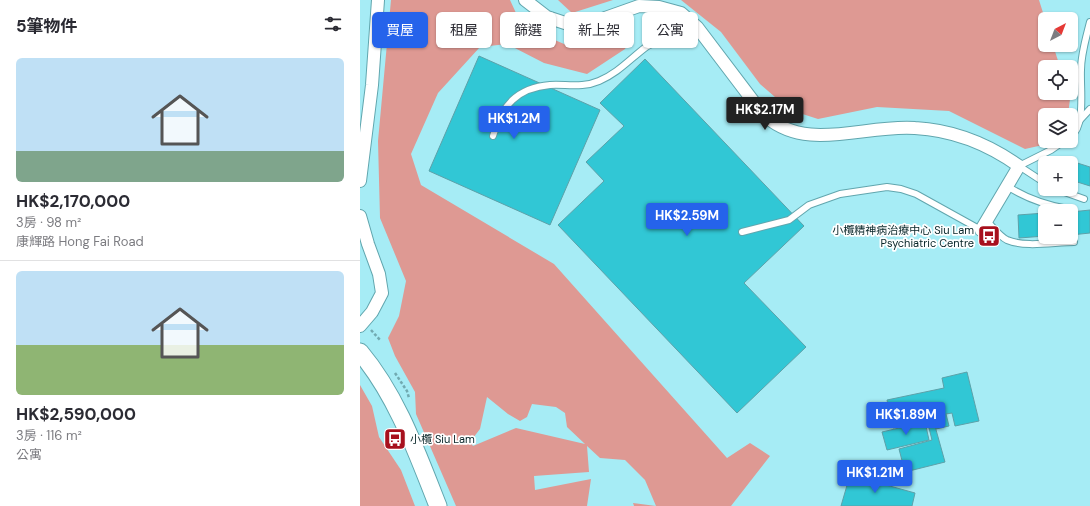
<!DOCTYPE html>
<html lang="zh-TW">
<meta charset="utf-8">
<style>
body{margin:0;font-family:"DM Sans","Noto Sans TC",sans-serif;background:#f7f7f7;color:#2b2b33;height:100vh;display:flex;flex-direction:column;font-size:15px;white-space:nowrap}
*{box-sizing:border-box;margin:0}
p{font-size:13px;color:#7c7c81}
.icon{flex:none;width:22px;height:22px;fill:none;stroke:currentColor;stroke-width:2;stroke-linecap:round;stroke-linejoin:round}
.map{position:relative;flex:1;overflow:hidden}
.sheet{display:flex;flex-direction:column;background:#fff;width:360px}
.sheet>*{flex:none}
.banner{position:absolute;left:12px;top:12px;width:380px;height:36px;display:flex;gap:8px}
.needle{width:26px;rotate:42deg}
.controls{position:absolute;left:678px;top:12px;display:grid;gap:8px}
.controls a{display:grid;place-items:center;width:40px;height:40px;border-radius:6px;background:#fff;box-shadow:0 1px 3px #0004;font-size:20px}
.price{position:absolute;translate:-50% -34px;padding:0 9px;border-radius:4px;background:#2563eb;color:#fff;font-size:13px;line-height:26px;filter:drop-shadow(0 1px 2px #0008)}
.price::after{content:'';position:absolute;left:50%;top:24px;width:12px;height:9px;margin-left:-6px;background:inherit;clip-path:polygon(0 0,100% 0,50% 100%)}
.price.on{background:#222;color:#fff}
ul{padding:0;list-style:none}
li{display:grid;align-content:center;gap:8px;height:212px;padding:0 16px}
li+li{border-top:1px solid #e1e1e2}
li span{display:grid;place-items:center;height:124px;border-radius:6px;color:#555}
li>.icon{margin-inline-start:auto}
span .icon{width:72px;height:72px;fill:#fffc;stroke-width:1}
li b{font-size:17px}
h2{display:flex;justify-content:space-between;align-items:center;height:48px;padding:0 16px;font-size:17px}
.pill{padding:0 14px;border-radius:6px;background:#fff;box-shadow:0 1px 3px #0004;font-size:14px;line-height:36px}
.pill.on{background:#2563eb;color:#fff}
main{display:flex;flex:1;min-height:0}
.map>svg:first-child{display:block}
</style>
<main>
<section class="sheet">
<h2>5筆物件<svg class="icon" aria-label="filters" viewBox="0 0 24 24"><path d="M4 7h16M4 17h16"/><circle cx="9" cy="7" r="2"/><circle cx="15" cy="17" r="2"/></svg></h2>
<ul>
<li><span style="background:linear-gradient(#bfe0f5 75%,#7fa58c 0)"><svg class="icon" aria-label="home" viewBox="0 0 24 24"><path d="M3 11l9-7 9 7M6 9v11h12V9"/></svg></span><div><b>HK$2,170,000</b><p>3房 · 98 m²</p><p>康輝路 Hong Fai Road</p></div></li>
<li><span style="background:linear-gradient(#bfe0f5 60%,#8fb573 0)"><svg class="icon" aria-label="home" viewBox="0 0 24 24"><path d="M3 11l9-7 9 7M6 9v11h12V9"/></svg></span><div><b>HK$2,590,000</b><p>3房 · 116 m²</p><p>公寓</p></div></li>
</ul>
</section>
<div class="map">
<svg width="730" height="506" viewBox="0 0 730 506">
<rect width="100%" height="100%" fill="#a6ecf5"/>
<g fill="#de9993" fill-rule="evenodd">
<path d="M31,0H150L156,13L174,31L211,47L259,37L270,40L265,49L227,74L184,63L147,44L120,47L78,93L51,154L61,185L194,264L367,458L390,443L410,456L371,506H274L273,503L296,506L285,480L265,460L240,458L227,446L229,472L174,476L175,490L231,479L227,506H96L56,414L55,392L35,356L28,338L39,316L46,281L20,218L18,141ZM127,397L148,414L160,421L167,417L172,404L196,407L205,413L207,427L225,444L156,428L113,446L110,442L120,429Z"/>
<path d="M198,0H253L212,13Z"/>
<path d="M321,0H679L685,19V45H693L700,67H685V93H708L710,99L708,115H685V141H689L683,145L665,149L589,111L517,107L458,119L430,110L400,84L361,32Z"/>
<path d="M0,385L12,406L19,437L41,470L55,506H0Z"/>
</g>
<g fill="#31c7d5" stroke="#5ca1a9">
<path d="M119,56L240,110L190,225L69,171Z"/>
<path d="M285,59L444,226L384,283L446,347L377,413L198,225L244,181L226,162L264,126L240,103Z"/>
<path d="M711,161L730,167V186L711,180Z"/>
<path d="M730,210V233L711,235V212Z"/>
<path d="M685,213V236L659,238L658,215Z"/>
<path d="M607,372L619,421L595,426L592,413L586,414L589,426L576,429L573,419L533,428L527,400L584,388L582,378Z"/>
<path d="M573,419L585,462L545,472L539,449L572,440L567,420Z"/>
<path d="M565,422L569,440L527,450L522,432Z"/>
<path d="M490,475L555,493L552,506H481Z"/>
</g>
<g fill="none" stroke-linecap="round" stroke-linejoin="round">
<g stroke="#61a6ae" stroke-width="8">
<g id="service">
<path d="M719,121L730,109"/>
<path d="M133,136C142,105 157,88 190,85C206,84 223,88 239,81C258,73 270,59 286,47C299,39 323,33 337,27"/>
<path d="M711,136C726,126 720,87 721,70C721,54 726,38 730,22"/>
<path d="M685,183L659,166L691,150L704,141"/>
<path d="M647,186C667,199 685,205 708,209"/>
<path d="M696,189L724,199"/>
<path d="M626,220C633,227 639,236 647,240C666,248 694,242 714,242"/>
<path d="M382,232L429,220L449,205L480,194L527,187L541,189L556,194L621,230"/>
</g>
</g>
<g stroke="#61a6ae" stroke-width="14">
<g id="minor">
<path d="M165,0L187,17L208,24L231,23L279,6L299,7L321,13L337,27L403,114C446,154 504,124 555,128C593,130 628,144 659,166L621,230"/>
<path d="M0,181L12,85L18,0"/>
<path d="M0,216L8,244L19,274L22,293L12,312L0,326"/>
</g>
</g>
<g stroke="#61a6ae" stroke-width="19">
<path id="secondary" d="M0,352C37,396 57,453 78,506"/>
</g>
<g stroke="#71aab1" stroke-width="2.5" stroke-dasharray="3 2" stroke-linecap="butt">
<path d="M11,330L20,340"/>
<path d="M35,373L47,391L49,398"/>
</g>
<use href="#service" stroke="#fff" stroke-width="6"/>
<use href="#minor" stroke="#fff" stroke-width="12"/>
<use href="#secondary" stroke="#fff" stroke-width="17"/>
</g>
<defs>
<g id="bus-square" transform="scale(1.15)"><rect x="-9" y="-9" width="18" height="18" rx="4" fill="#a7101d" stroke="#fff"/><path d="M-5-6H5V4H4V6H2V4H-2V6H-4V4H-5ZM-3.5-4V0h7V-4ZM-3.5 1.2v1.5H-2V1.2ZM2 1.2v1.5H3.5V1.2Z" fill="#fff"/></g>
</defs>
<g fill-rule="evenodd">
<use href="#bus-square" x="629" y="236"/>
<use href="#bus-square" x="35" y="439"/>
</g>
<g text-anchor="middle" stroke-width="3.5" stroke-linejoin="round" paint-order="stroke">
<g font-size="11" fill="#062427" stroke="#fff" text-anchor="end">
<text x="614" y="234">小欖精神病治療中心 Siu Lam<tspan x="614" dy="13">Psychiatric Centre</tspan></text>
<text x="50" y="443" text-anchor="start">小欖 Siu Lam</text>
</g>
</g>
</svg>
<div class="controls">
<a><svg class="needle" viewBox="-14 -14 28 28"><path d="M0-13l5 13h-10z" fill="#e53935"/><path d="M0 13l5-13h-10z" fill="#7c7c81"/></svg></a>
<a><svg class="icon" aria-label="locate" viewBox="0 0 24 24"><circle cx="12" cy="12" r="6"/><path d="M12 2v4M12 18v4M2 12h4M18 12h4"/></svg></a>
<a><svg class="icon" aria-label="layers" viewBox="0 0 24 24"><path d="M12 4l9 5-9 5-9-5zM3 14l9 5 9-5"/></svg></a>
<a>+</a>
<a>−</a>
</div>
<b class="price on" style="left:405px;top:131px">HK$2.17M</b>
<b class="price" style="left:154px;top:140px">HK$1.2M</b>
<b class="price" style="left:327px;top:237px">HK$2.59M</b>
<b class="price" style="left:546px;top:436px">HK$1.89M</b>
<b class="price" style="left:515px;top:494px">HK$1.21M</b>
<div class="banner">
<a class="pill on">買屋</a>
<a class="pill">租屋</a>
<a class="pill">篩選</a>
<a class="pill">新上架</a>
<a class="pill">公寓</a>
</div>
</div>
</main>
